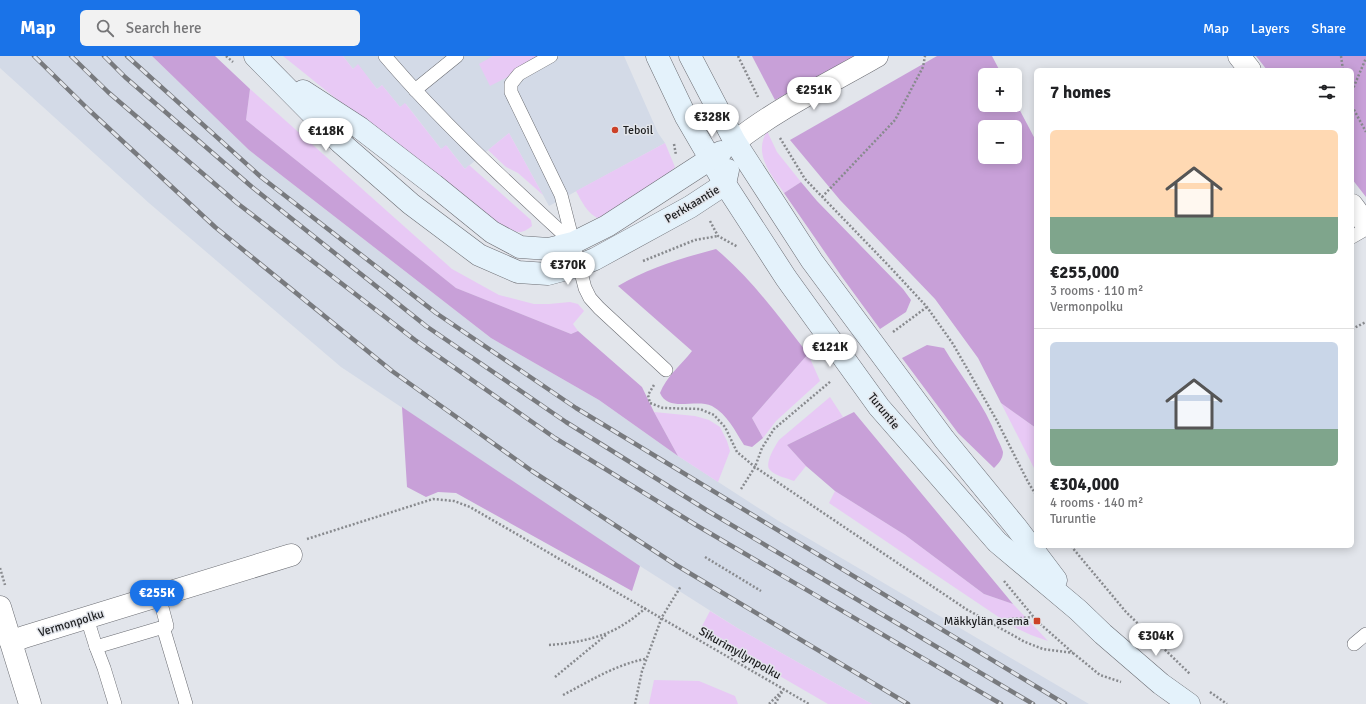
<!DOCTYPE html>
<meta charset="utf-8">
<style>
body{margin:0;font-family:Signika,sans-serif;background:#f2f2f2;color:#202124;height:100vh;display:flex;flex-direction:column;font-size:15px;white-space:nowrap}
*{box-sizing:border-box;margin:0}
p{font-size:13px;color:#757577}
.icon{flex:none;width:22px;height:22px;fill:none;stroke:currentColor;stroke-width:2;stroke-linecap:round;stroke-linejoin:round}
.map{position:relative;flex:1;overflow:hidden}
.drawer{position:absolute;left:1034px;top:12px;width:320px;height:480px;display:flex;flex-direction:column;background:#fff;border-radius:6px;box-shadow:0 2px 10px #0003}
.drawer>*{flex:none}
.controls{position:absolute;left:978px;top:12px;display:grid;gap:8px}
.controls a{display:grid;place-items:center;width:44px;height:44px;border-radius:6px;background:#fff;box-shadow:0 2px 10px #0003;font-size:20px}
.price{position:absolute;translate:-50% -34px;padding:0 9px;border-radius:14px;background:#fff;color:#222;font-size:13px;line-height:26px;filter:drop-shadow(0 1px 2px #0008)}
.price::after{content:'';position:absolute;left:50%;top:24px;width:12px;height:9px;margin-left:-6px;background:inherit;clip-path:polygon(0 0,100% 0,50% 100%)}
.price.current{background:#1a73e8;color:#fff}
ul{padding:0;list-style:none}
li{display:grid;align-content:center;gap:8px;height:212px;padding:0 16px}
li+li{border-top:1px solid #e0e0e0}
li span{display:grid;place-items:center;height:124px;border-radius:6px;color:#555}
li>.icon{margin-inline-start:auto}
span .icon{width:72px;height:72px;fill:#fffc;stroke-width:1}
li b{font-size:17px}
h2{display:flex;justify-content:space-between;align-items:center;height:48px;padding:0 16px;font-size:17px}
header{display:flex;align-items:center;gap:24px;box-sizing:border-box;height:56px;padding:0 20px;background:#1a73e8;color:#fff}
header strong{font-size:19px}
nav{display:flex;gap:22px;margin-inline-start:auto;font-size:14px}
.search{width:280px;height:36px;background:#f2f2f2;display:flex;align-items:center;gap:10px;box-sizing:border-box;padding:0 14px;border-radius:6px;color:#757577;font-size:15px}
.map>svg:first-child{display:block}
</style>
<header>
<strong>Map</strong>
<div class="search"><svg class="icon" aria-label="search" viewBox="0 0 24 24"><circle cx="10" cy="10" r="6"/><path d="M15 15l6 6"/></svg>Search here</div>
<nav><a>Map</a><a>Layers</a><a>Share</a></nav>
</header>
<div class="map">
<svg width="1366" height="648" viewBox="0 0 1366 648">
<rect width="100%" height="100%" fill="#e2e5eb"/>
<g fill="#d3dae7">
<path d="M0,0H152L249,94L491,282L599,344L678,400L777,464L1089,648H872L739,573L640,510L341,311L149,147L0,12Z"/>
<path d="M343,0H624L658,77L665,87L549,150L509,77L465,113L447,90L441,93L406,48L400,51L382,29L377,33L358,9L353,13Z"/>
</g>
<g fill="#e8c9f5">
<path d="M283,0H343L353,13L358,8L377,33L382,29L400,51L405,47L441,93L446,89L465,113L469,109L531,164L532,170C520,180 515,176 502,170L349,53Z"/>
<path d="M493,0H548L490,30L479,8Z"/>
<path d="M250,33L452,213L499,239L534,248H549L570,246L578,248L584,255L573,268L578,275L571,278L456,232L246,64Z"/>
<path d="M767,75L777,96L801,126L784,137C771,118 753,99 767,75Z"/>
<path d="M509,77L543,139L518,117L506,111L488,94Z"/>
<path d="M665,87L675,111L660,126L599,163C587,157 582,146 576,135Z"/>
<path d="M808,298L820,325L776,365L763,382L752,362Z"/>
<path d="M830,341L843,361L787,389L806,410L794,425C787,422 775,420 770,414C764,408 775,390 779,384Z"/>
<path d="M1001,347L1036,372V416Z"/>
<path d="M654,356L695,360L709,364L720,371L727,385L730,395L718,426L678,400Z"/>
<path d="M835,435L905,479L984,538L1013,548L1048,585L1031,579L1012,570L829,447Z"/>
<path d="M710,555L739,573L872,648H828L700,574Z"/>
<path d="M654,624L699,625L735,640L738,648H649Z"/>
</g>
<g fill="#c8a0d8" fill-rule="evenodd">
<path d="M152,0H215L250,33L246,64L456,232L571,278L578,275L642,331L654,356L678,400L599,344L491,282L249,94Z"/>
<path d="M752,0H856L775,44Z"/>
<path d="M937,0H992L1002,19H985V49H1015V45L1036,85V372L1001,347L978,302L935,243L840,144L790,84ZM985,71H1015V101H985Z"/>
<path d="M1256,0H1366V141L1352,123V14H1267Z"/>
<path d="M801,126L817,145L903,233L911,244L906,256L880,273L842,221L784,137Z"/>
<path d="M716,193C752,223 779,261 808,298L752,362L763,382L752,391L744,389C735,375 727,358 712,350C695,342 669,357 660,337C666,321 681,309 692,295L618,230C648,212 682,202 716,193Z"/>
<path d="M927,289L944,292C962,322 985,349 997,382C999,386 1002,392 1003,396C1003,403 998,408 994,412L958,377L902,302Z"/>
<path d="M402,351L640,510L632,535L456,437L438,436L426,441L407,431Z"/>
<path d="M854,356L1013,548L984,538L905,479L835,435L806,410L787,389Z"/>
</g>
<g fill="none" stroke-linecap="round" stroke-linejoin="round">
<g stroke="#6b6d73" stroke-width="14">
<g id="lane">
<path d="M385,0C443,68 508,127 573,187"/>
<path d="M551,0L519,18L511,28V36L561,139L585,232L590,242L599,252L666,314"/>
<path d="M415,34L457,0"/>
<path d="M1352,181L1366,173"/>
<path d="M87,562L96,591L167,570L159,540"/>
<path d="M163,571L186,648"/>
<path d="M1354,588L1366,578"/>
<path d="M96,591L104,612L115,648"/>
</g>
</g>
<g stroke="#6b6d73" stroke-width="23">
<g id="street">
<path d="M1239,0L1250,14"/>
<path d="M735,86C776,53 830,27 877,0"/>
<path d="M1352,149L1366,168"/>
<path d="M0,551L30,648"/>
<path d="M11,586L24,581L291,499"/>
</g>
</g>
<g stroke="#6b6d73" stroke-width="23">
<g id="secondary">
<path d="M255,0L340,86L411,148L479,199L518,216L548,218L578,210L595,203L690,151L725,128L728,114"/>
<path d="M657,0L686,61L725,128L786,222L879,351L997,486L1078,554L1103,578L1161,628L1189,648"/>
<path d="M690,0L735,86L812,205L944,383L1016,471L1056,524"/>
<path d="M303,35L360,72L434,129L492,176L520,191L549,193L573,187L607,170L721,96"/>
</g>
</g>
<g stroke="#888a8e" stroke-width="2.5" stroke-dasharray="2 2" stroke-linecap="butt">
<path d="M226,0L233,6"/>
<path d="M738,0L758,41"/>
<path d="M1341,0L1343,14"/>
<path d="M1352,35L1366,2"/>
<path d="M1352,50L1366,76"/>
<path d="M780,82L805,123L889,210L927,251L953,288L996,363L1028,426L1036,439"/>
<path d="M674,88L676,99"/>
<path d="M822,141L895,64L923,11L925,0"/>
<path d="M710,165L718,180L738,191"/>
<path d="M643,205L695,184L718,180"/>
<path d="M1352,273L1366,266"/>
<path d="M893,276L927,251"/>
<path d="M654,329L648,339L650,347L663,352L700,353L714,359L725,371L737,396L755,411L966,553L1025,586L1043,593L1073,597"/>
<path d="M741,433L755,411L762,392L774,373L831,325"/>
<path d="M307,483L433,443L454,445L470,451L809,648"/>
<path d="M1071,490L1126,556L1190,618"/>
<path d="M705,501L761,535"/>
<path d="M0,512L5,529"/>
<path d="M1004,525L1037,565L1073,597L1100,619L1121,626"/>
<path d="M988,565L1033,561"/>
<path d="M549,589C576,587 604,582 626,567C633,563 639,557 646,552"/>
<path d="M555,621L606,579"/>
<path d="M1210,636L1227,648"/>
<path d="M563,639C590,625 615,609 645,603"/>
<path d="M635,648L642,615L662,561L681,530"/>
<path d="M769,648L784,633"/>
<path d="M775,648L782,636"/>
</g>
<use href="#lane" stroke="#fff" stroke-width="13"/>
<use href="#street" stroke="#fff" stroke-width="22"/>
<use href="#secondary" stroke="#e4f2fb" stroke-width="22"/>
<g stroke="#787a7e" stroke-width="4.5">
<g id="rail">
<path d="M34,0L89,54L215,171L392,315L532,415L676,509L908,648"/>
<path d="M71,0L108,36L237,147L415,284L555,382L696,469L1001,648"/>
<path d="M104,0L125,21L252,131L426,270L566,366L708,455L1033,648"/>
<path d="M127,0L261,121L436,257L576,352L1065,648"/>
</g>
</g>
<use href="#rail" stroke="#e2e5eb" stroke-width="3" stroke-dasharray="9" stroke-linecap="butt"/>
</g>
<g fill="#cc4128" stroke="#e2e5eb" stroke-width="1.5">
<circle cx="615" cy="74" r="4"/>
<rect x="1033" y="561" width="8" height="8" rx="2"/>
</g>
<g text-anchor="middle" stroke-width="3" stroke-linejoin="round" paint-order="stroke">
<g font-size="12" fill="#1d1e20" stroke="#e2e5eb" text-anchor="start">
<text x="623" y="78">Teboil</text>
<text x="1029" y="569" text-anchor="end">Mäkkylän asema</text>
</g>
<g font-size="12" fill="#1d1e20" stroke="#e2e5eb">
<text transform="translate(692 148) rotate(-31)" y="4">Perkkaantie</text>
<text transform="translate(884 355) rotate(51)" y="4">Turuntie</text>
<text transform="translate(71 567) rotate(-17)" y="4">Vermonpolku</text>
<text transform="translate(740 597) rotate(30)" y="4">Sikurimyllynpolku</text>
</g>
</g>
</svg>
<div class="controls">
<a>+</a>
<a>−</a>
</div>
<b class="price" style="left:814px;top:55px">€251K</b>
<b class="price" style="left:712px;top:82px">€328K</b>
<b class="price" style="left:326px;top:96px">€118K</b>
<b class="price" style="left:568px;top:230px">€370K</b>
<b class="price" style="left:830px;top:312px">€121K</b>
<b class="price current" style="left:157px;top:558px">€255K</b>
<b class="price" style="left:1156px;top:601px">€304K</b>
<section class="drawer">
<h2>7 homes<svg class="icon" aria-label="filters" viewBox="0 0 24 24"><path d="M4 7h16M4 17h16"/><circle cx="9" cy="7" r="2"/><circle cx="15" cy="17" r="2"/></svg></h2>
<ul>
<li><span style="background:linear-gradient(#ffd9b3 70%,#7fa58c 0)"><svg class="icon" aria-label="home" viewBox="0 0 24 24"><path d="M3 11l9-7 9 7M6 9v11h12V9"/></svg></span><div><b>€255,000</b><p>3 rooms · 110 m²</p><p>Vermonpolku</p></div></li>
<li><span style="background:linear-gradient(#c9d6e8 70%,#7fa58c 0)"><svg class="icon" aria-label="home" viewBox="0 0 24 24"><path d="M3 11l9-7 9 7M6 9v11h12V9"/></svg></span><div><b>€304,000</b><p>4 rooms · 140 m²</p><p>Turuntie</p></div></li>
</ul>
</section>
</div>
